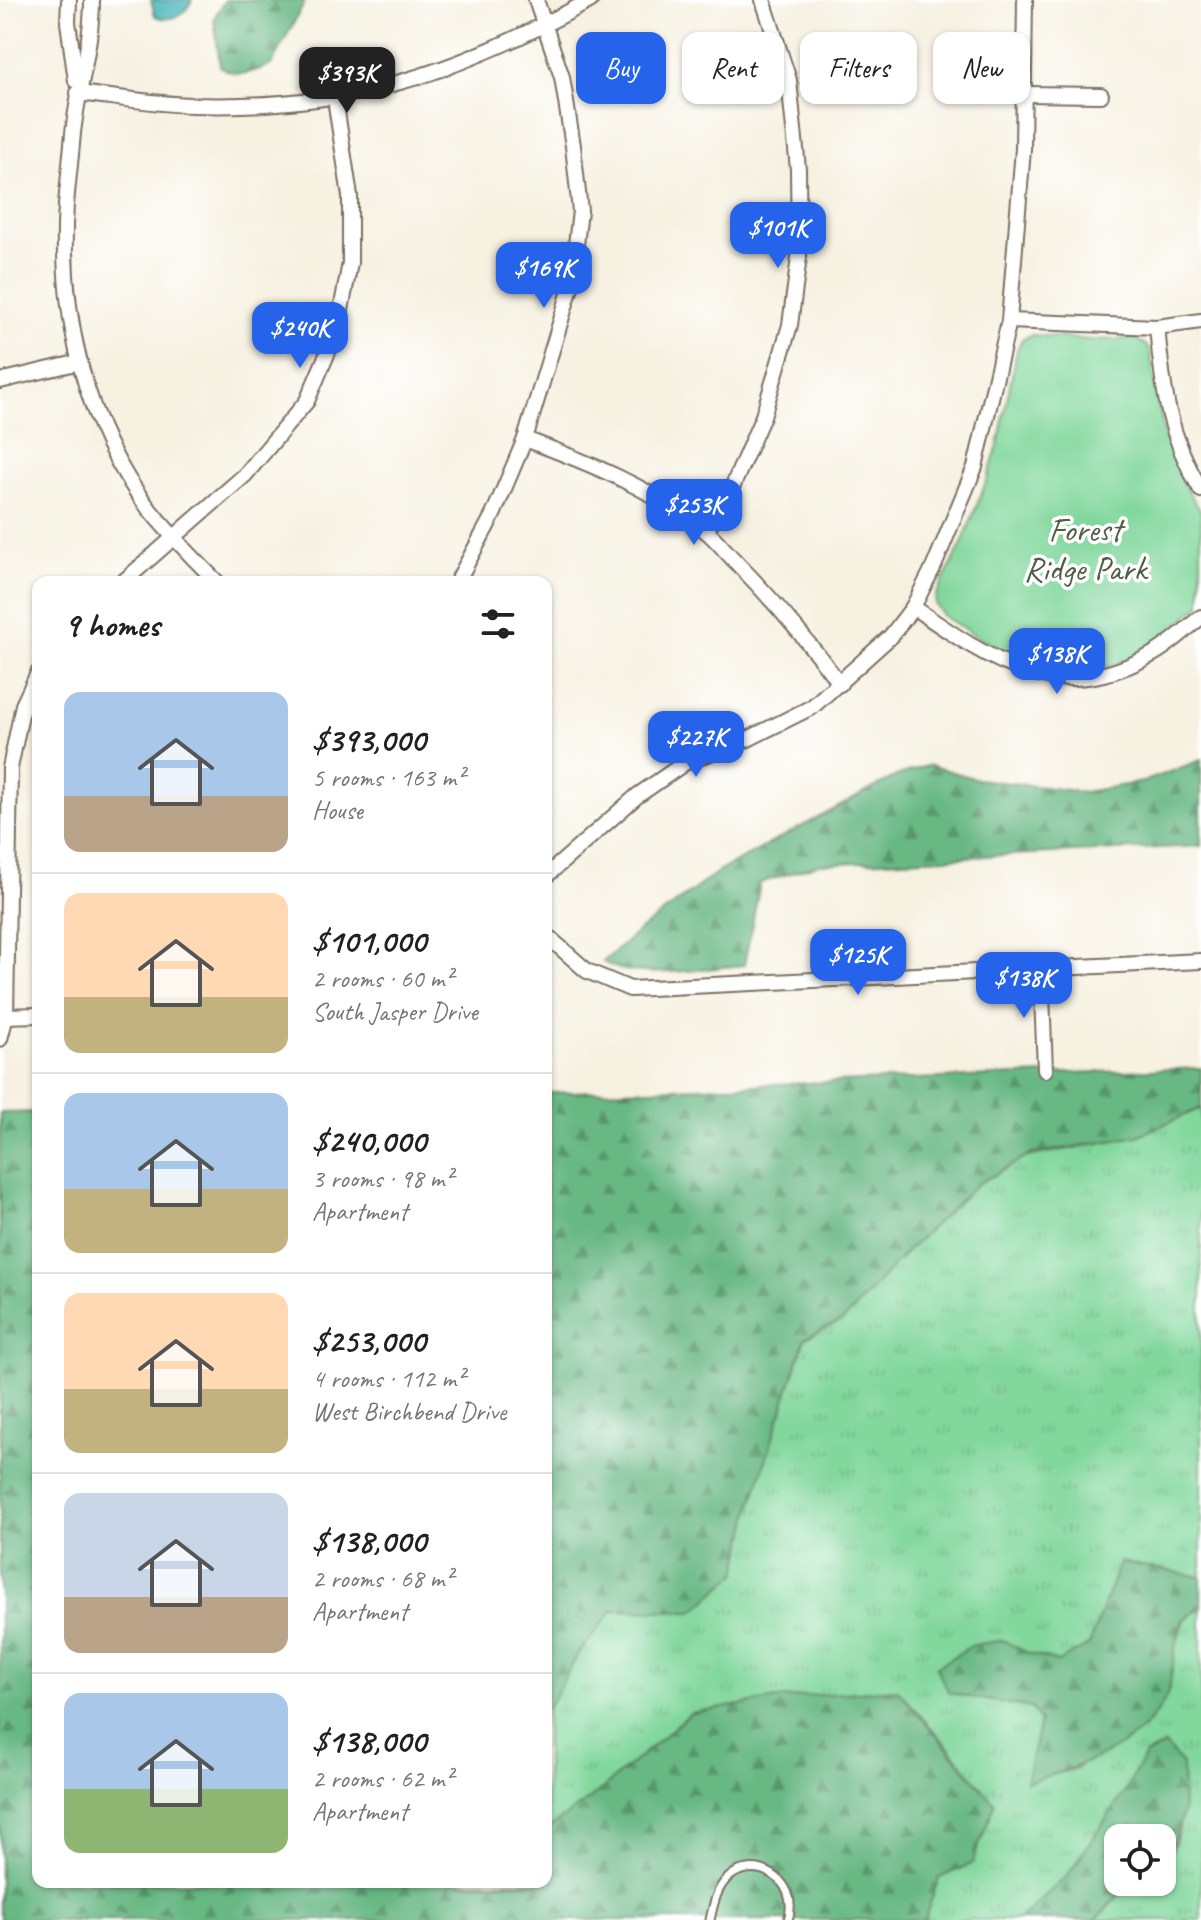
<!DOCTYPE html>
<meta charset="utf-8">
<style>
body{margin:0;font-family:Caveat,sans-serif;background:#f2f2f2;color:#202124;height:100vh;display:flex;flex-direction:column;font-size:30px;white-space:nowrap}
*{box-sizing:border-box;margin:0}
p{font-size:26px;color:#757577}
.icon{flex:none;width:44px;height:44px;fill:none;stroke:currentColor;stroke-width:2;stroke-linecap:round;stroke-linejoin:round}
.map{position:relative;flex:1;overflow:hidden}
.side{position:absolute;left:32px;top:576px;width:520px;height:1312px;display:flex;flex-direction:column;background:#fff;border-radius:16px;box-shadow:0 2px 6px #0004}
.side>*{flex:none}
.guide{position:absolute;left:576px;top:32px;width:504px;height:72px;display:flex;gap:16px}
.tools{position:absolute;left:1104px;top:1824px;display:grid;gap:16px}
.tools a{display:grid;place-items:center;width:72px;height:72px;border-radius:16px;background:#fff;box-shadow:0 2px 6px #0004;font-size:40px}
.price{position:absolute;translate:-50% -68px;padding:0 18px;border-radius:16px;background:#2563eb;color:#fff;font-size:26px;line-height:52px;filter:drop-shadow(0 2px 4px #0008)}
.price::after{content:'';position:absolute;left:50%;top:48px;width:24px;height:18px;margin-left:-12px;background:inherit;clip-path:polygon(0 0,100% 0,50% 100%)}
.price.on{background:#222;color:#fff}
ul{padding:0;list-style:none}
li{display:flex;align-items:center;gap:24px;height:200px;padding:0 32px}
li+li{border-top:2px solid #e0e0e0}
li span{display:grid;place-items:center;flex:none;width:224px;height:160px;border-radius:16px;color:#555}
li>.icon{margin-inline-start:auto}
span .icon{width:96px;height:96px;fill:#fffc;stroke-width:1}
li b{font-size:34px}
h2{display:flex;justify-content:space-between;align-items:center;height:96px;padding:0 32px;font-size:34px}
.tag{padding:0 28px;border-radius:16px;background:#fff;box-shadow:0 2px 6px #0004;font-size:28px;line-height:72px}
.tag.on{background:#2563eb;color:#fff}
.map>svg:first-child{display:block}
</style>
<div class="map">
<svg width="1201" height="1920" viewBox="0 0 1201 1920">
<defs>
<pattern id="grass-tufts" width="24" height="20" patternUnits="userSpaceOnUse" patternTransform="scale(2)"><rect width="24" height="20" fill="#81d79c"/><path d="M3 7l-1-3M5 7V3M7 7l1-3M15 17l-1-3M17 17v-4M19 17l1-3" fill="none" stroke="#70b986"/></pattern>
<pattern id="forest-firs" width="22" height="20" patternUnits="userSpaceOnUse" patternTransform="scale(2)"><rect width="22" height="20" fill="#68b884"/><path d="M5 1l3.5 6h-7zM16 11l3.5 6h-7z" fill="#57966b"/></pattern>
</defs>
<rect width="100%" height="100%" fill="#fff"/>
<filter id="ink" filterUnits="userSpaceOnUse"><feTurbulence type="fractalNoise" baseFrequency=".0125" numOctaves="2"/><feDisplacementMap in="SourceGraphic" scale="16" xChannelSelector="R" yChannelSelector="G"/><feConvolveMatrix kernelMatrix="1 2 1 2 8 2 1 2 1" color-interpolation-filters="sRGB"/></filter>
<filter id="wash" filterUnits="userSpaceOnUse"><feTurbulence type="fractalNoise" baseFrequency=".006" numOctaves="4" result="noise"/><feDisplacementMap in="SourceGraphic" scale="32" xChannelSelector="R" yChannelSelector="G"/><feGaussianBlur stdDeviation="1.8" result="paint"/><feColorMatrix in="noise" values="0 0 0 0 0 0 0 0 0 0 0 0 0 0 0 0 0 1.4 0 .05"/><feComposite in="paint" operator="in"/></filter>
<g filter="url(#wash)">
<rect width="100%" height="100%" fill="#f6f1e1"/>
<path fill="url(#grass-tufts)" stroke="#5e805d" stroke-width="2" d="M1201,1108V1577L1120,1562L1089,1645L1059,1662L1027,1653L1002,1640L987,1700L1031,1708L1040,1722L1027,1781L1077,1768L1167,1695L1175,1649L1184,1619L1201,1608V1920H1096L1118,1896L1136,1882H1162V1863C1184,1846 1183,1789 1182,1764L1145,1755L1122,1796L1067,1876L1019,1920H924L939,1878L972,1863L995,1804L946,1744L897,1689L784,1698L691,1713L595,1795L546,1830V1711L577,1656L613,1610L693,1611L737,1573L752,1503L805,1338L844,1320L905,1253L976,1184L1027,1157L1137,1136Z"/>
<g fill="url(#forest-firs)" stroke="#527151" stroke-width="2">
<path d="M225,0H306L271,65C250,73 239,79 220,66L214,18Z"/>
<path d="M1201,760V846L818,864L760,883L744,965C706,968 634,982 603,962L636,933L719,871L896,776L929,765L977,779L1084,792L1143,782Z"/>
<path d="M1201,1068V1108L1137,1136L1032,1154L977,1184L905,1253L844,1320L805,1338L752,1503L737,1573L693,1611L613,1610L577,1656L546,1711V1093Z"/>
<path d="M38,1112V1882H546V1830L595,1795L691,1713L784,1698L897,1689L995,1804L972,1863L939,1878L924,1920H0V1113Z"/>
<path d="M1120,1562L1201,1577V1608C1196,1611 1189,1614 1185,1618C1172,1633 1175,1678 1166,1697C1144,1747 1075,1769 1026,1782L1040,1722L1031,1708L949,1693L936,1667L973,1645L1003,1640L1027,1653L1058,1662L1089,1645Z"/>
<path d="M1165,1745L1182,1764L1183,1811L1169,1858L1162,1863V1838H1118V1882H1136L1118,1896L1096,1920H1019L1067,1876L1122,1796L1145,1755Z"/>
</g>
<path fill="#81d79c" stroke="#5e805d" stroke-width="2" d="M1032,335L1090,340L1135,339L1146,345L1150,352L1165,439L1187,489L1201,512V605C1180,622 1160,641 1137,654C1064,696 1005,653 943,616L935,604L936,595L961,546L988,477L998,446L1017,350L1022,339Z"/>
<path fill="#40b1b7" stroke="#3e6e6a" stroke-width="2" d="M151,0H192C185,15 171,23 155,16Z"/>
</g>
<g filter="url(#ink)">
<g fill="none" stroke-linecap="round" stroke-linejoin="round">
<g stroke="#7c7062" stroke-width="11">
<path id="lane" d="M710,1920C713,1907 716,1889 727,1879C753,1853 801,1879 788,1920"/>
</g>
<g stroke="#7c7062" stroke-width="18">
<g id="street">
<path d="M69,0L68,22L76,81"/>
<path d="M92,0C92,44 78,88 73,133C71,157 68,181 66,205C59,310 84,427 150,510C171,536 194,559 217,582"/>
<path d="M78,93C115,97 154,104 192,105C349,110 456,74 591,0"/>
<path d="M1025,94L1101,95"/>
<path d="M1009,321L1157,327L1201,321"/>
<path d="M1157,327C1163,390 1168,435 1201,490"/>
<path d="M0,381L80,362"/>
<path d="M525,439C587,462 654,489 706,531C717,540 726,552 736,562C773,600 808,641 840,684"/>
<path d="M706,531L731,490L763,416L790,325L799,257L798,169L789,80L763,0"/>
<path d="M123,582L245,475L307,401L337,331L350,263V196L335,99"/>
<path d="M457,582L493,515L525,439L571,287L580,211L573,146L562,77L536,0"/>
<path d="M913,607C991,661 1058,708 1153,654C1170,645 1186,629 1201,617"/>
<path d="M546,876L637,796L686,762L748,739L812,707L891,636L913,607L934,566L975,467L1009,321L1023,149L1025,0"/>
<path d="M546,935L587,971L630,989L1201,961"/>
<path d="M1041,969L1045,1070"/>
<path d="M6,1016L38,1015"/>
<path d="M0,1039L6,1016L10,768L23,705L38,673"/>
</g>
</g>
<use href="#lane" stroke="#fff" stroke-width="7"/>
<use href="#street" stroke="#fff" stroke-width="14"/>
</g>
</g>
<g text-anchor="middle" stroke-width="7" stroke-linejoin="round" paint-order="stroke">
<g font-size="34" fill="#505e44" stroke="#fff">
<text x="1085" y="541">Forest<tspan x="1085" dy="39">Ridge Park</tspan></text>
</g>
</g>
</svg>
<div class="tools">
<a><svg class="icon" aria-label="locate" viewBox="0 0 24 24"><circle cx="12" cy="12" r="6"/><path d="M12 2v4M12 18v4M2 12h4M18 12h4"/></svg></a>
</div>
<b class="price on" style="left:347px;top:115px">$393K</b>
<b class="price" style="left:778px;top:270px">$101K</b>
<b class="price" style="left:544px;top:310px">$169K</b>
<b class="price" style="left:300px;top:370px">$240K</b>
<b class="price" style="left:694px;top:547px">$253K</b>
<b class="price" style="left:1057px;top:696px">$138K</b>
<b class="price" style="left:696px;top:779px">$227K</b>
<b class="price" style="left:858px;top:997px">$125K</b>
<b class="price" style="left:1024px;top:1020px">$138K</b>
<div class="guide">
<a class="tag on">Buy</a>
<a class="tag">Rent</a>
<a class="tag">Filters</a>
<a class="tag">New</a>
</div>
<section class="side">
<h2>9 homes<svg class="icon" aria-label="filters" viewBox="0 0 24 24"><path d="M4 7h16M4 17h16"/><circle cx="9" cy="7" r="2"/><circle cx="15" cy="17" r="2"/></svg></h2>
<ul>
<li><span style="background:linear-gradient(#a9c7e8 65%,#b9a48a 0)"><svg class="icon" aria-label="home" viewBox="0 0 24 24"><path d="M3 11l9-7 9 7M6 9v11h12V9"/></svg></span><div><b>$393,000</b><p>5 rooms · 163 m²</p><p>House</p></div></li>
<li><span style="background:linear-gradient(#ffd9b3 65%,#c2b280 0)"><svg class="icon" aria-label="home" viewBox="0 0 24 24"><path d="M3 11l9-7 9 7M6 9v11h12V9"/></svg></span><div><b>$101,000</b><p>2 rooms · 60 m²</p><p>South Jasper Drive</p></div></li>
<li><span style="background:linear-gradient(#a9c7e8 60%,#c2b280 0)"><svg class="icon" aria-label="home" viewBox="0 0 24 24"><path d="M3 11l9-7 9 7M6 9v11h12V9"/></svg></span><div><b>$240,000</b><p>3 rooms · 98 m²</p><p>Apartment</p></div></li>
<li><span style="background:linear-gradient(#ffd9b3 60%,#c2b280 0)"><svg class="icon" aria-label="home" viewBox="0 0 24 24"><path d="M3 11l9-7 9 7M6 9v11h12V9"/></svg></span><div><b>$253,000</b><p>4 rooms · 112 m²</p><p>West Birchbend Drive</p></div></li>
<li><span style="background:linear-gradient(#c9d6e8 65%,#b9a48a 0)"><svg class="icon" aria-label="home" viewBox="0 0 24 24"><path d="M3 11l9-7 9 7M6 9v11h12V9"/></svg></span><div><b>$138,000</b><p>2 rooms · 68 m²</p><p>Apartment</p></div></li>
<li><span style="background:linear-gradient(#a9c7e8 60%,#8fb573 0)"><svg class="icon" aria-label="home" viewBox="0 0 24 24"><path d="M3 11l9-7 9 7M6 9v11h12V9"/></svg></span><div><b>$138,000</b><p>2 rooms · 62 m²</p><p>Apartment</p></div></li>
</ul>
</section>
</div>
